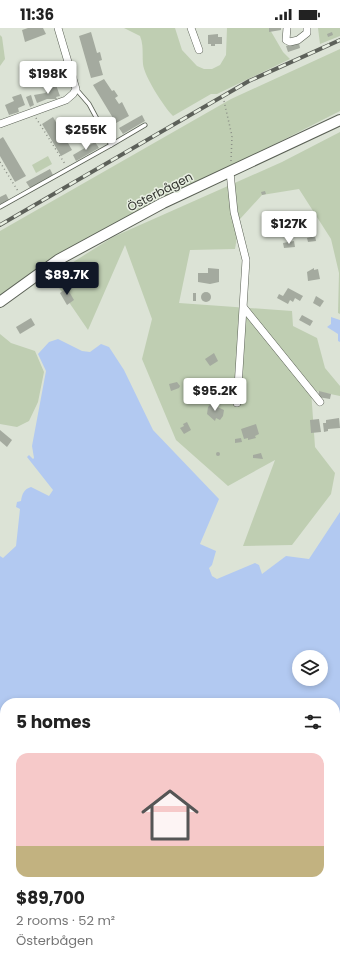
<!DOCTYPE html>
<meta charset="utf-8">
<style>
body{margin:0;font-family:Poppins,sans-serif;background:#f6f6f6;color:#222;height:100vh;display:flex;flex-direction:column;font-size:15px;white-space:nowrap}
*{box-sizing:border-box;margin:0}
p{font-size:13px;color:#767676}
.icon{flex:none;width:22px;height:22px;fill:none;stroke:currentColor;stroke-width:2;stroke-linecap:round;stroke-linejoin:round}
.map{position:relative;flex:1;overflow:hidden}
.panel{position:absolute;left:0px;top:670px;width:340px;height:268px;display:flex;flex-direction:column;background:#fff;border-radius:16px 16px 0 0;box-shadow:0 2px 6px #0003}
.panel>*{flex:none}
.buttons{position:absolute;left:292px;top:622px;display:grid;gap:8px}
.buttons a{display:grid;place-items:center;width:36px;height:36px;border-radius:50%;background:#fff;box-shadow:0 2px 6px #0003;font-size:20px}
.price{position:absolute;translate:-50% -34px;padding:0 9px;border-radius:4px;background:#fff;color:#222;font-size:13px;line-height:26px;filter:drop-shadow(0 1px 2px #0008)}
.price::after{content:'';position:absolute;left:50%;top:24px;width:12px;height:9px;margin-left:-6px;background:inherit;clip-path:polygon(0 0,100% 0,50% 100%)}
.price.active{background:#111827;color:#fff}
ul{padding:0;list-style:none}
li{display:grid;align-content:center;gap:8px;height:212px;padding:0 16px}
li span{display:grid;place-items:center;height:124px;border-radius:12px;color:#555}
li>.icon{margin-inline-start:auto}
span .icon{width:72px;height:72px;fill:#fffc;stroke-width:1}
li b{font-size:17px}
h2{display:flex;justify-content:space-between;align-items:center;height:48px;padding:0 16px;font-size:17px}
.status{display:flex;justify-content:space-between;align-items:center;height:28px;padding:0 20px;background:#fff;direction:ltr}
.status svg{height:11px;fill:currentColor}
.map>svg:first-child{display:block}
</style>
<div class="status"><b>11:36</b><svg viewBox="0 0 49 12"><path d="M0 12V9h3v3zM5 12V6h3v6zM10 12V3h3v9zM15 12V0h3v12zM26 1h20v11H26zM47 4h2v5h-2z"/></svg></div>
<div class="map">
<svg width="340" height="938" viewBox="0 0 340 938">
<rect width="100%" height="100%" fill="#dce3d6"/>
<g fill="#bfceb2">
<path d="M124,0H175L182,22L197,38L204,41H212L220,37L226,27L227,0H269L283,24L290,31L217,66H211L173,88C164,79 144,48 143,36C142,26 144,18 140,8Z"/>
<path d="M318,0H340V8L320,16Z"/>
<path d="M0,7L2,9L5,31L0,38Z"/>
<path d="M340,21V83L53,229L0,268V203L231,71Z"/>
<path d="M340,104V286L338,285L339,245L331,211L299,161L262,167L240,191L235,221L190,222L179,275L292,283L293,298L317,310L325,340L340,358V368L311,362L315,419L335,445L331,466L292,517L243,518L275,432L228,458L176,412L142,331L152,291L125,217L88,302L51,248L113,209L282,134Z"/>
<path d="M48,128L52,136L36,145L32,137Z"/>
<path d="M0,306L11,315L35,323L44,344L38,374L29,393L17,399L0,396Z"/>
</g>
<g fill="#b2c9f1" fill-rule="evenodd">
<path d="M331,289L340,292V314L338,313V306L327,299L331,296Z"/>
<path d="M58,311L82,323L90,324L101,316L109,319L124,342L153,402L219,471L200,516L216,523L212,537L209,540L212,548L217,551L255,535L259,537L262,546L286,528L309,531L340,484V938H0V528L3,530L16,518L20,481L16,479L17,474L21,473C22,466 24,461 31,459L49,468L53,462L27,429L29,427L33,431L34,430L32,418L46,343L38,326L49,314ZM299,629H321V651H299ZM5,675H335V933H5Z"/>
</g>
<g fill="#a4aa9f">
<path d="M28,0H43L46,6L25,14L22,2Z"/>
<path d="M269,0H281V2L269,4Z"/>
<path d="M91,4L97,25L100,24L102,32L99,33L103,47L91,50L79,8Z"/>
<path d="M332,4L333,7L328,9L327,6Z"/>
<path d="M218,6V9H222V16H215V18H211V16H208V7Z"/>
<path d="M299,15L300,20L288,24L286,18Z"/>
<path d="M104,51L112,63L114,62L118,68L115,70L119,76L122,74L129,88L116,95L93,57Z"/>
<path d="M56,57L60,68L56,69L57,71H47L37,75L34,67L45,65Z"/>
<path d="M21,66L25,77L18,80L19,84L9,87L5,77L14,73L12,69Z"/>
<path d="M31,67L34,77L30,79L26,69Z"/>
<path d="M142,87L145,93L123,106L119,100Z"/>
<path d="M53,89L72,122L61,128L42,96Z"/>
<path d="M3,109L26,148L15,154L0,128V111Z"/>
<path d="M95,114L99,120L76,133L73,127Z"/>
<path d="M50,141L53,147L30,160L26,154Z"/>
<path d="M265,163L266,166L262,167L261,164Z"/>
<path d="M6,166L9,172L0,177V169Z"/>
<path d="M275,187L278,194L274,195L275,197H267L265,191Z"/>
<path d="M297,193L300,199L296,200L294,194Z"/>
<path d="M315,208L316,213L308,214L307,210Z"/>
<path d="M294,213L295,219L284,220L283,215Z"/>
<path d="M208,240L219,241V254L210,256L198,254V245H208Z"/>
<path d="M314,240V242L318,241L320,251L308,253L307,244Z"/>
<path d="M67,260L74,272L67,277L60,265Z"/>
<path d="M288,260L303,268L300,273L295,270L293,274L290,272L288,276L277,270L279,266L283,268Z"/>
<circle cx="206" cy="269" r="5"/>
<rect x="193" y="265" width="3" height="8"/>
<path d="M316,268L324,273L320,279L313,275Z"/>
<path d="M302,287L313,293L310,298L299,292Z"/>
<path d="M31,290L35,297L20,306L16,299Z"/>
<path d="M214,325L218,333L210,338L205,331Z"/>
<path d="M177,354L180,358L179,360L171,363L169,356Z"/>
<path d="M319,363L331,366L330,371L318,369Z"/>
<path d="M211,376L224,382L223,388L220,392L216,390L215,393L207,386L208,379Z"/>
<path d="M339,390L340,400L328,401V403L324,404L323,395H326V392Z"/>
<path d="M319,391L321,404L311,405L310,392Z"/>
<path d="M187,394L191,402L184,406L180,400L184,398L183,396Z"/>
<path d="M256,396L259,406L255,408L256,410L248,412V410L244,411L241,401Z"/>
<path d="M0,402L12,412L7,419L0,413Z"/>
<path d="M241,410L242,414L235,415V411Z"/>
<circle cx="218" cy="426" r="2"/>
<path d="M261,425L263,431L253,430V427Z"/>
</g>
<g fill="none" stroke-linecap="round" stroke-linejoin="round">
<g stroke="#5a6055" stroke-width="5">
<g id="lane">
<path d="M76,61L89,76L111,117L145,97"/>
<path d="M0,179L111,117"/>
</g>
</g>
<g stroke="#5a6055" stroke-width="8">
<g id="street">
<path d="M191,0L199,22"/>
<path d="M287,0L286,12L290,14L298,12L307,5V0"/>
<path d="M0,96L66,72L73,66L76,61L58,0"/>
<path d="M230,144L234,184L246,232L237,375"/>
<path d="M244,280L320,374"/>
</g>
</g>
<g stroke="#5a6055" stroke-width="12">
<path id="secondary" d="M0,274L58,232L163,175L340,92"/>
</g>
<g stroke="#8a8f86" stroke-width="1.5" stroke-dasharray="1 3" stroke-linecap="butt">
<path d="M224,73L232,108L231,133"/>
<path d="M36,90L65,136"/>
<path d="M0,134L18,163"/>
</g>
<use href="#lane" stroke="#fff" stroke-width="3.5"/>
<use href="#street" stroke="#fff" stroke-width="7"/>
<use href="#secondary" stroke="#fff" stroke-width="10"/>
<g stroke="#5d615a" stroke-width="4">
<path id="rail" d="M0,197L249,53L340,12"/>
</g>
<use href="#rail" stroke="#e9f0e3" stroke-width="2.5" stroke-dasharray="8" stroke-linecap="butt"/>
</g>
<g text-anchor="middle" stroke-width="3" stroke-linejoin="round" paint-order="stroke">
<g font-size="12" fill="#31332e" stroke="#e9f0e3">
<text transform="translate(160 164) rotate(-27)" y="4">Österbågen</text>
</g>
</g>
</svg>
<div class="buttons">
<a><svg class="icon" aria-label="layers" viewBox="0 0 24 24"><path d="M12 4l9 5-9 5-9-5zM3 14l9 5 9-5"/></svg></a>
</div>
<b class="price" style="left:48px;top:67px">$198K</b>
<b class="price" style="left:86px;top:123px">$255K</b>
<b class="price" style="left:289px;top:217px">$127K</b>
<b class="price active" style="left:67px;top:268px">$89.7K</b>
<b class="price" style="left:215px;top:384px">$95.2K</b>
<section class="panel">
<h2>5 homes<svg class="icon" aria-label="filters" viewBox="0 0 24 24"><path d="M4 7h16M4 17h16"/><circle cx="9" cy="7" r="2"/><circle cx="15" cy="17" r="2"/></svg></h2>
<ul>
<li><span style="background:linear-gradient(#f6c9c9 75%,#c2b280 0)"><svg class="icon" aria-label="home" viewBox="0 0 24 24"><path d="M3 11l9-7 9 7M6 9v11h12V9"/></svg></span><div><b>$89,700</b><p>2 rooms · 52 m²</p><p>Österbågen</p></div></li>
</ul>
</section>
</div>
